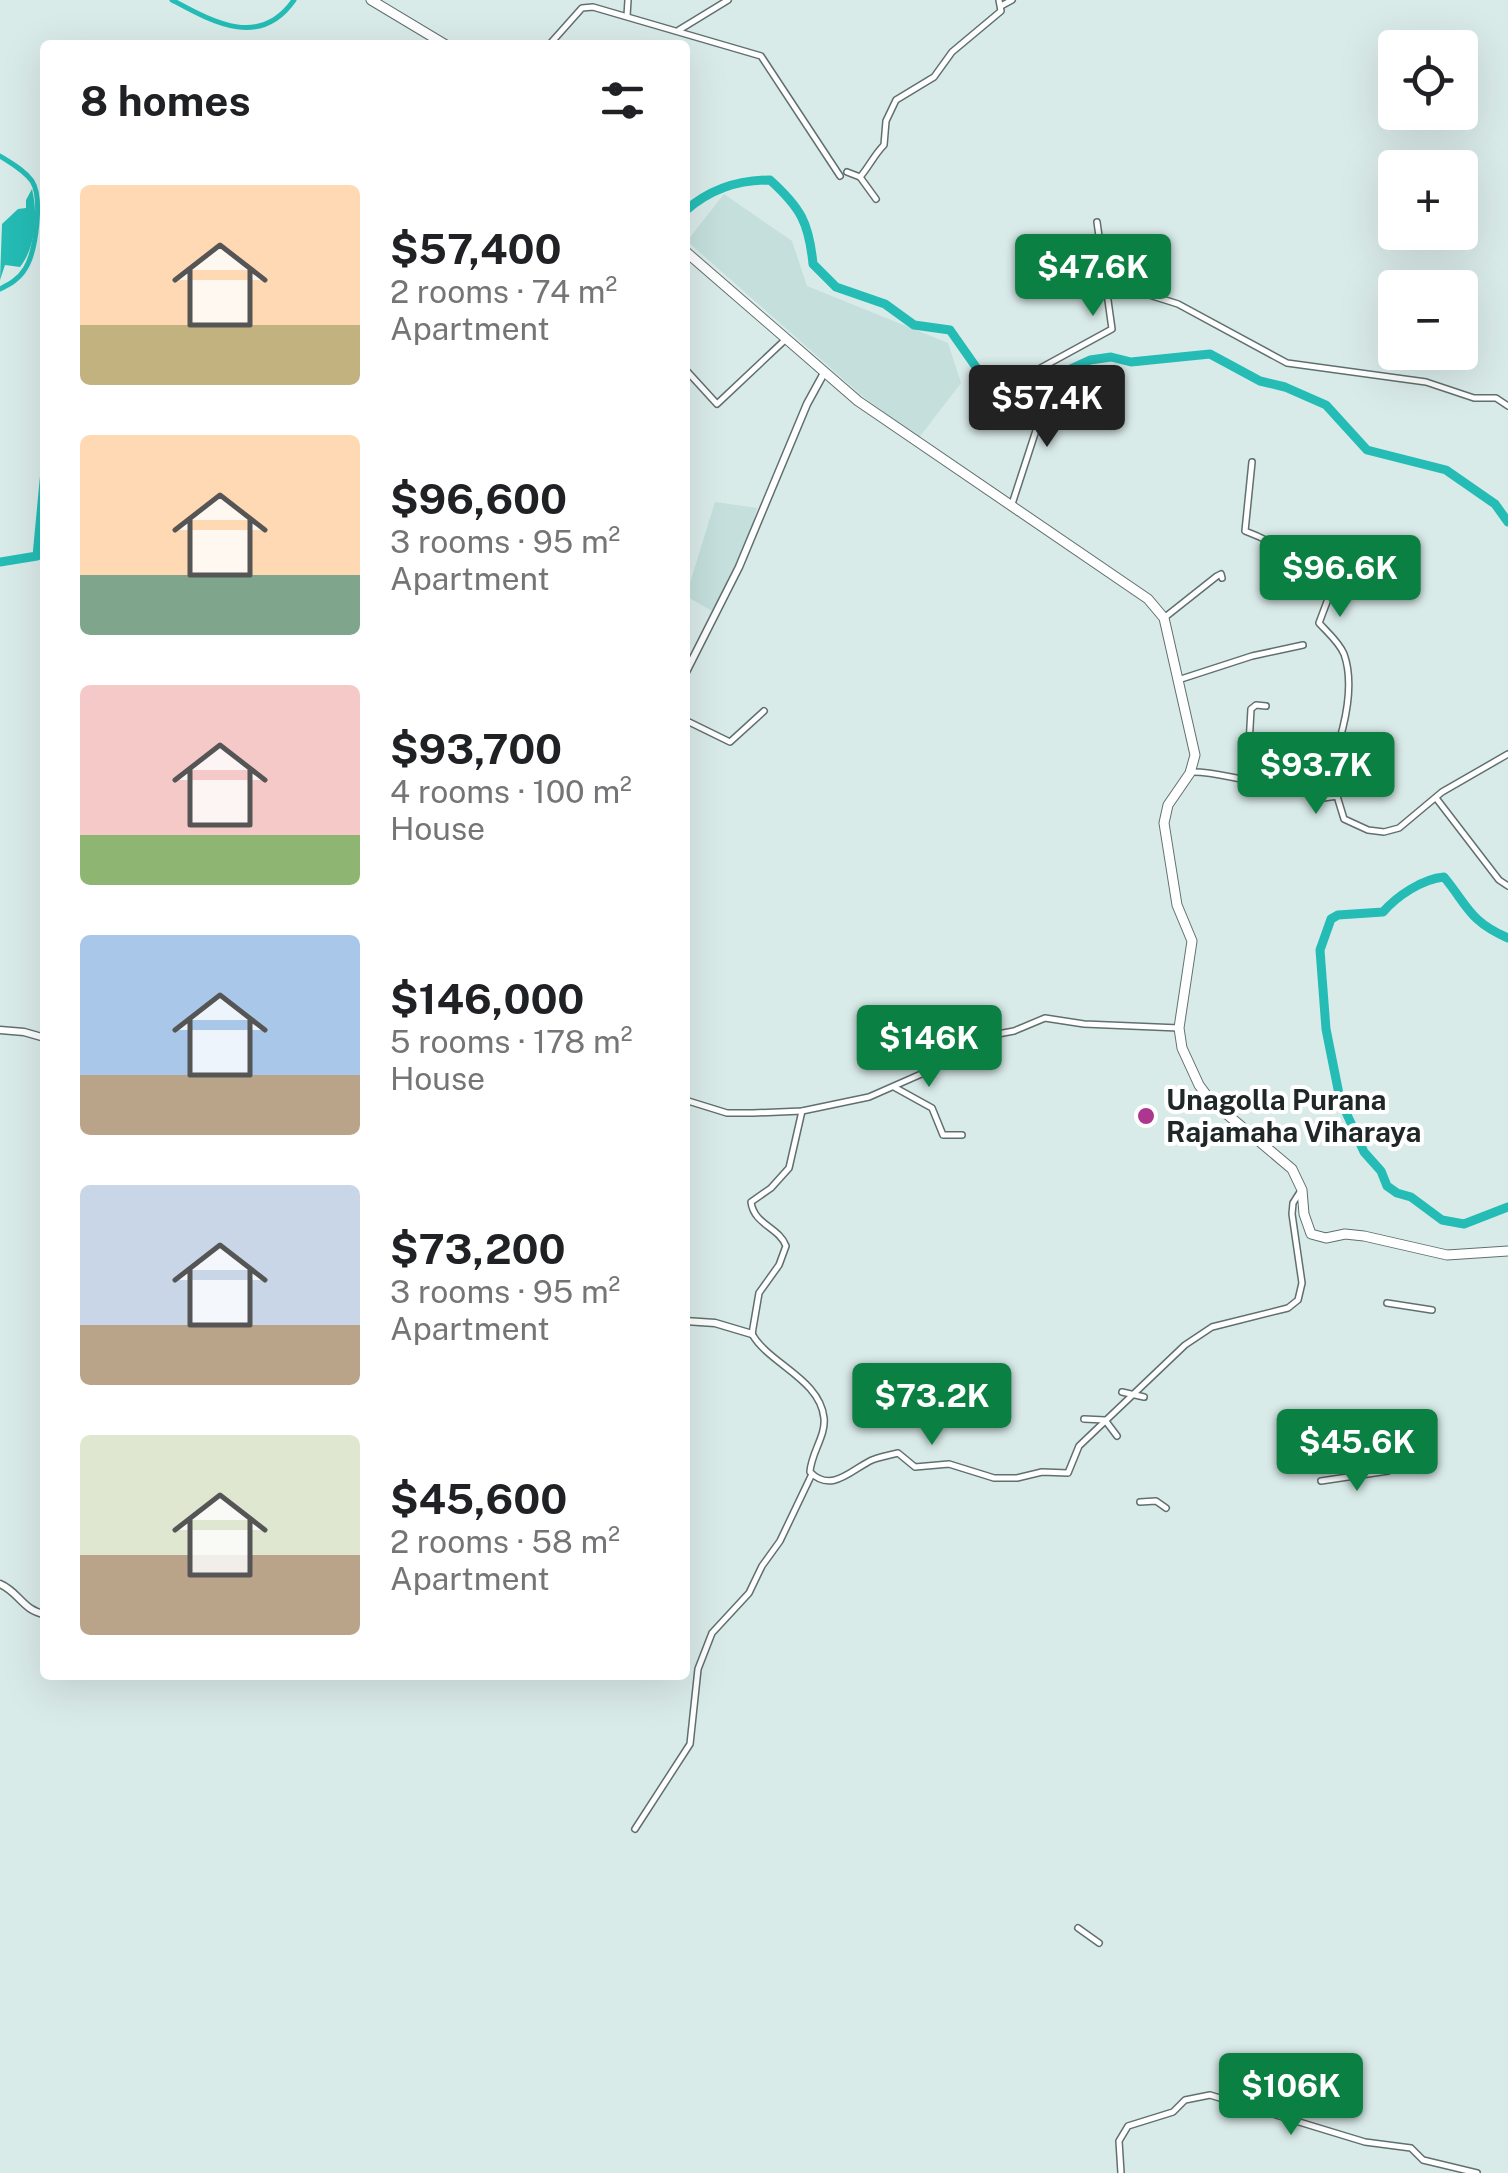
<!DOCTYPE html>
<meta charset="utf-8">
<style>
body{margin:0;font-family:"Public Sans",sans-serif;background:#f6f6f6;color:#202124;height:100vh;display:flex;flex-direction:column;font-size:38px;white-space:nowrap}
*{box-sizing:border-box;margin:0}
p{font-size:32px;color:#757577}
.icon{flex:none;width:55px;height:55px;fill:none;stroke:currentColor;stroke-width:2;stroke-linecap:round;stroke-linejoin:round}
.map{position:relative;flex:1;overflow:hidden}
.panel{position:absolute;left:40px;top:40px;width:650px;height:1640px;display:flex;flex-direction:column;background:#fff;border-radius:10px;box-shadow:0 10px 40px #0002}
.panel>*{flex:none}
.buttons{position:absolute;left:1378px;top:30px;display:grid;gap:20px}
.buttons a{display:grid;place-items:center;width:100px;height:100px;border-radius:10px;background:#fff;box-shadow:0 10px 40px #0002;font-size:50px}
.price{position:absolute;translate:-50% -85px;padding:0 22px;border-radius:10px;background:#0b8043;color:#fff;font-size:32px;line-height:65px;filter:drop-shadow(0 2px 5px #0008)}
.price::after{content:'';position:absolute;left:50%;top:60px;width:30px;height:22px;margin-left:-15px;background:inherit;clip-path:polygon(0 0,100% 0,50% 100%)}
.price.current{background:#222;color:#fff}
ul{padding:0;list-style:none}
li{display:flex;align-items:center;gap:30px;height:250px;padding:0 40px}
li span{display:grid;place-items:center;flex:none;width:280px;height:200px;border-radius:10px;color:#555}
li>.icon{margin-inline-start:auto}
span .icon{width:120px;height:120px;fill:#fffc;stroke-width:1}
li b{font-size:42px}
h2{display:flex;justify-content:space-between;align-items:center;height:120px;padding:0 40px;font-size:42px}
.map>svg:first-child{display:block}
</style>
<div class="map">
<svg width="1508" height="2173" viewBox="0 0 1508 2173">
<rect width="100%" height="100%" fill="#d9ebe9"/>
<g fill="#c4dfdc">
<path d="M724,194L792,241L807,286L948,343L961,383L918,439L860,394L687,241Z"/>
<path d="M715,502L757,508L744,554L712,611L686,596Z"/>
</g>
<path fill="#24bcb5" d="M32,189C38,213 36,247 20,267L5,265L0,280L2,224L18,209L26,208V200Z"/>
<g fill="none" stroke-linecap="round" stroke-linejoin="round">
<g stroke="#24bcb5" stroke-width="5">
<path d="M172,0C213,22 260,49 294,0"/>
<path d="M0,156C11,163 24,170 32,181C43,198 36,252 25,269C19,279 10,284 0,289"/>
</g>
<g stroke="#24bcb5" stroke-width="9">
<path d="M685,211C710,189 737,180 770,180C801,208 809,223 813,264L836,287L885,304L914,325L950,330L983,377L1008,398L1090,360L1111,357L1131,362L1210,354L1260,381L1285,387L1326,405L1367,450L1446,470L1495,504L1508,522"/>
<path d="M0,562L37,556L45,471"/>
<path d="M1508,938C1469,921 1468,906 1444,877C1422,879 1397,896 1383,912L1338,915L1331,919L1320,950L1326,1029L1340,1099L1364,1152L1381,1171L1387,1186L1397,1193L1411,1197L1442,1220L1464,1224L1508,1207"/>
</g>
<g stroke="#60706e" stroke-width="8">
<g id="minor">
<path d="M1001,6L1012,0"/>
<path d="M627,16L628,0"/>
<path d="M679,30L728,0"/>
<path d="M549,45L582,8L593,7L761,56L840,176"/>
<path d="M847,172L860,177C869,167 874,155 884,145L886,121L896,100L934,77L952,52L1001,11L999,0"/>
<path d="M860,177L876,199"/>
<path d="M1105,281L1178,304L1287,363L1426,382L1474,398H1496L1508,406"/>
<path d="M685,369L717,404L786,339"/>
<path d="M1252,462L1245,531C1276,542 1316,569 1328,599L1319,623C1328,633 1339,642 1344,654C1359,696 1335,760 1317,799"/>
<path d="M1012,504L1042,412L1032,379L1037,370L1112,329L1097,222"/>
<path d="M1164,618L1217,576L1221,574L1222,578"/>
<path d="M1178,680L1252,656L1303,645"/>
<path d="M685,720L730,742L764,711"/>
<path d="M1193,772C1217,772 1238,780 1261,782L1267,774L1287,779L1317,799L1337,796L1344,819L1368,830L1384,832L1399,828L1442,792L1508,754"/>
<path d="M1247,780L1251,709L1256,705L1266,706"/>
<path d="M1436,798L1499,880L1508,886"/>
<path d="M894,1087L932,1108L943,1135H962"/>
<path d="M685,1100L727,1113H753L802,1111L869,1097L944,1064L987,1036L1014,1031L1045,1018L1084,1024L1179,1028"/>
<path d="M802,1111L789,1168L771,1188L751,1202C754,1225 779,1227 786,1246L779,1265L759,1293L752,1334C769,1364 820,1379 824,1418C826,1436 811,1453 810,1472C832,1494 852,1469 872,1460C880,1457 889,1455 898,1453L915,1467L949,1464L994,1478H1017L1042,1472L1068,1473L1079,1446L1185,1345L1212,1327L1288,1308L1298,1300L1302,1283L1292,1214L1293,1203L1300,1192"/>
<path d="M1387,1303L1432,1310"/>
<path d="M1122,1392L1144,1397"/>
<path d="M1084,1419L1105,1420L1117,1436"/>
<path d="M1321,1481L1388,1471"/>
<path d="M1140,1502L1156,1501L1166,1508"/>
<path d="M635,1829L690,1744L698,1669L712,1633L749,1593L762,1566L780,1541L812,1474"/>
<path d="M1078,1928L1099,1943"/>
<path d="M1121,2173L1119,2141L1128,2126L1173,2112L1185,2100L1210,2095L1365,2142L1411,2148L1423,2160L1477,2173"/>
</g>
</g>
<g stroke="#60706e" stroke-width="9">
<g id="secondary">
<path d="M685,674L739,567L807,404L824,373"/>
<path d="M0,1030L24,1032L45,1038"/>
<path d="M685,1321L715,1323L752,1334"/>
<path d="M0,1584C19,1592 23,1611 45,1614"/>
</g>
</g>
<g stroke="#60706e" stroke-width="11">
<g id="trunk">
<path d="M371,0L446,45"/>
<path d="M685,251L858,401L1148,599L1164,618L1195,755L1190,773L1168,805L1164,823L1177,905L1192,941L1179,1028L1182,1048L1199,1085L1210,1100L1292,1169L1302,1190L1304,1214L1311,1234L1326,1238L1345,1234L1364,1236L1447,1255L1508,1251"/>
</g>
</g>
<use href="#minor" stroke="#fff" stroke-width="5"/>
<use href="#secondary" stroke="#fff" stroke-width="6"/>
<use href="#trunk" stroke="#fff" stroke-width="9"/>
</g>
<circle fill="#ad378f" stroke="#fff" stroke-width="4" cx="1146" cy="1116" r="10"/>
<g text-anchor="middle" stroke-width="8" stroke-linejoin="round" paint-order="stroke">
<g font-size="28" font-weight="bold" fill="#202727" stroke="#fff" text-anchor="start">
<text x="1166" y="1110">Unagolla Purana<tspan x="1166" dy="32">Rajamaha Viharaya</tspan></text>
</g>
</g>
</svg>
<div class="buttons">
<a><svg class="icon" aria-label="locate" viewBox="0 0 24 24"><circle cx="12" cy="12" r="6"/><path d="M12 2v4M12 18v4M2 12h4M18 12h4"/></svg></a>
<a>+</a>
<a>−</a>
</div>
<b class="price" style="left:1093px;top:319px">$47.6K</b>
<b class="price current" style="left:1047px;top:450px">$57.4K</b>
<b class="price" style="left:1340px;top:620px">$96.6K</b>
<b class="price" style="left:1316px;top:817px">$93.7K</b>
<b class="price" style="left:929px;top:1090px">$146K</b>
<b class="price" style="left:932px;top:1448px">$73.2K</b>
<b class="price" style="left:1357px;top:1494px">$45.6K</b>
<b class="price" style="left:1291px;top:2138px">$106K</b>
<section class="panel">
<h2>8 homes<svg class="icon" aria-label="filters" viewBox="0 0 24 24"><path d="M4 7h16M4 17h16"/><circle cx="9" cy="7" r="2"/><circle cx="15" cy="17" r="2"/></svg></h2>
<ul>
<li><span style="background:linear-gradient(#ffd9b3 70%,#c2b280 0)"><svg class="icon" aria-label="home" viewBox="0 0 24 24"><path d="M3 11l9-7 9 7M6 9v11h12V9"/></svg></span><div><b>$57,400</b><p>2 rooms · 74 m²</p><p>Apartment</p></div></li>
<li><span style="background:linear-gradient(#ffd9b3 70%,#7fa58c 0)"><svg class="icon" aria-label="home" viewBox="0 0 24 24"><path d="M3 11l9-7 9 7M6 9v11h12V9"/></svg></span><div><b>$96,600</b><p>3 rooms · 95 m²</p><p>Apartment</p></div></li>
<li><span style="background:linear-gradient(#f6c9c9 75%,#8fb573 0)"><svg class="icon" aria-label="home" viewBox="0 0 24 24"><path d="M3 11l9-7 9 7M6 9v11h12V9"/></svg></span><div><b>$93,700</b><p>4 rooms · 100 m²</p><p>House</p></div></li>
<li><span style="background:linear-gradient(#a9c7e8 70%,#b9a48a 0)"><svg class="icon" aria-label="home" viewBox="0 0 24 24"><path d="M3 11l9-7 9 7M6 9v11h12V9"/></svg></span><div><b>$146,000</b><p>5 rooms · 178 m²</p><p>House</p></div></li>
<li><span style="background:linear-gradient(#c9d6e8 70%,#b9a48a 0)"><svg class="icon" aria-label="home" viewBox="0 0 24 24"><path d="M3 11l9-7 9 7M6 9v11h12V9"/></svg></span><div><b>$73,200</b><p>3 rooms · 95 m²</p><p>Apartment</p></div></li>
<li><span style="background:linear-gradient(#dfe7d0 60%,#b9a48a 0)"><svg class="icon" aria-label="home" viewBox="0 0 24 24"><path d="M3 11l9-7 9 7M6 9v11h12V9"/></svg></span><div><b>$45,600</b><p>2 rooms · 58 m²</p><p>Apartment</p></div></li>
</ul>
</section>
</div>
